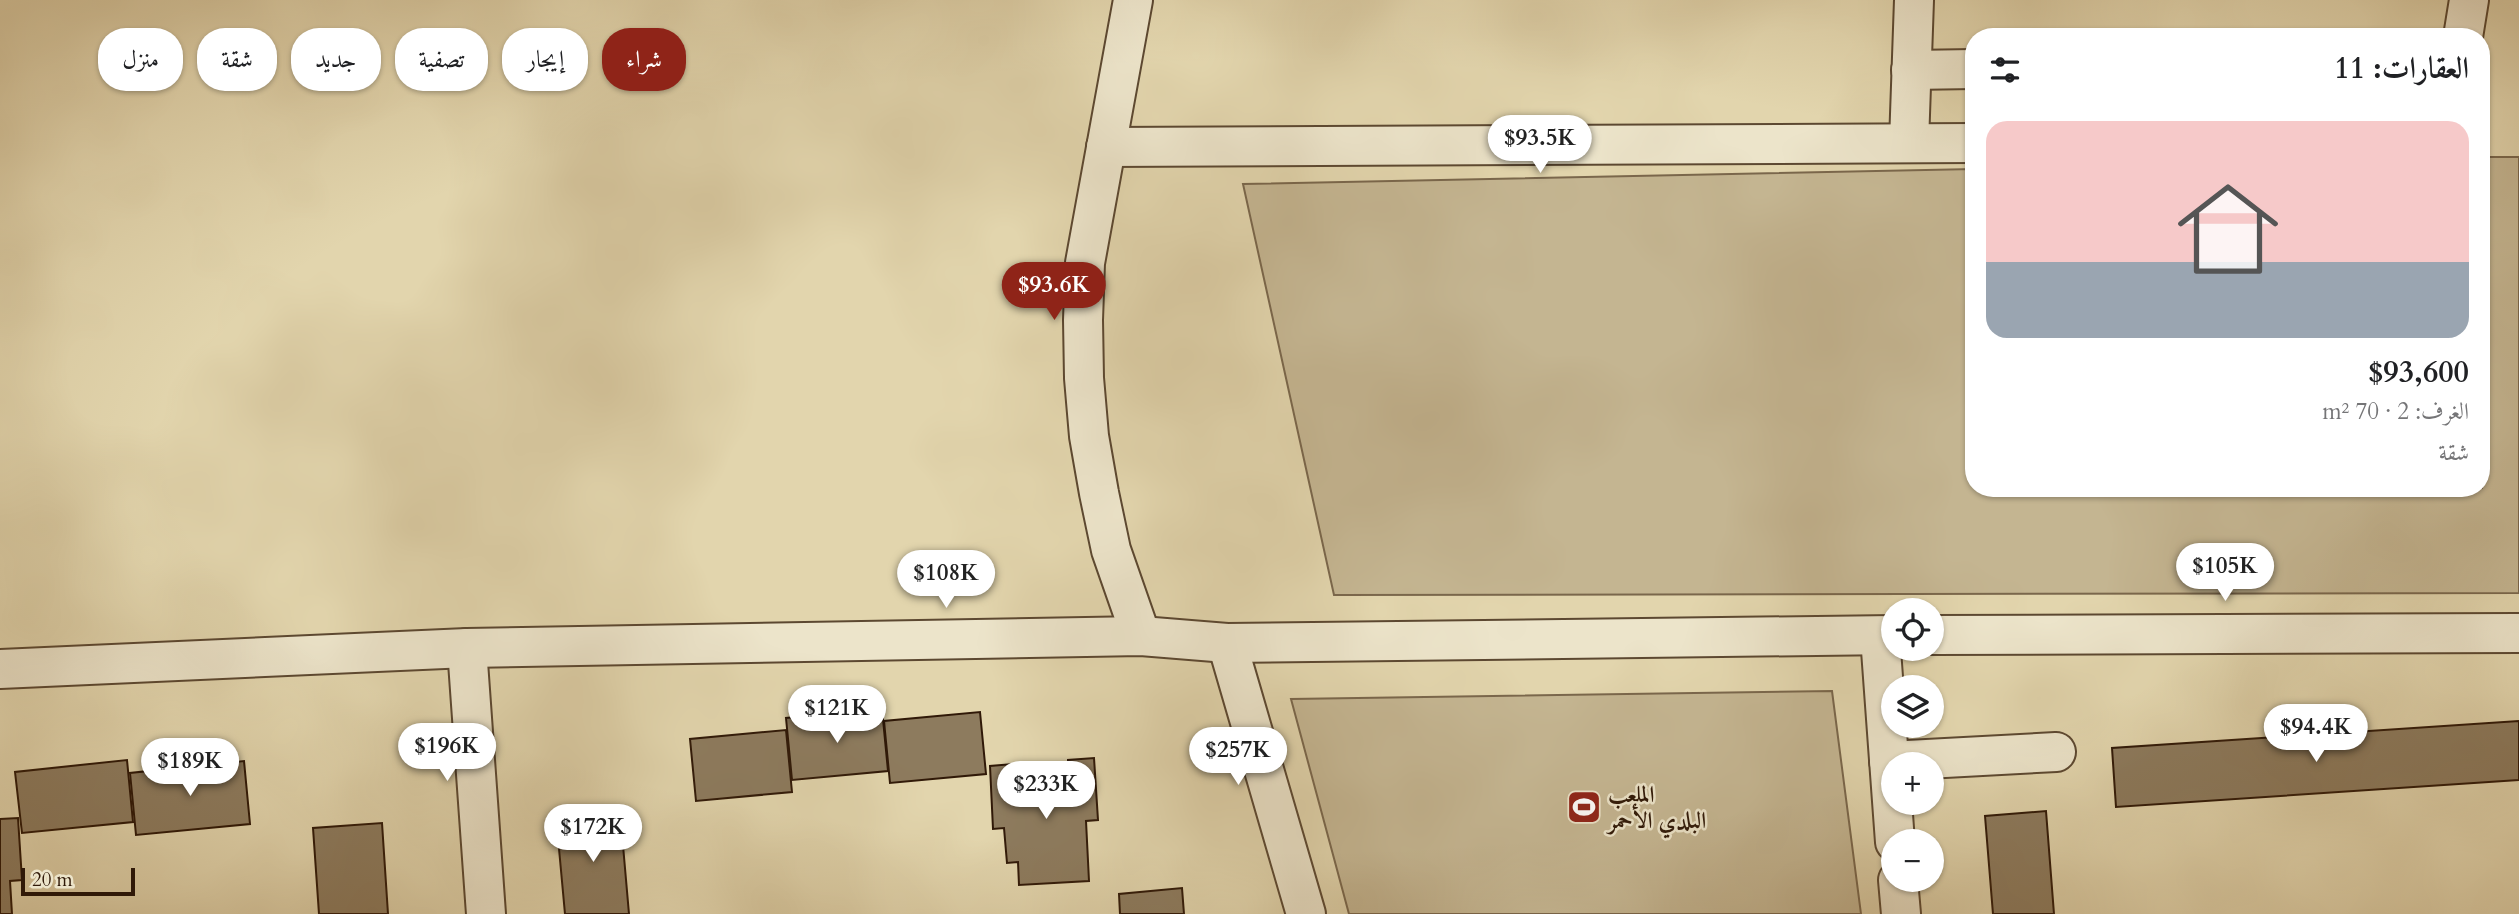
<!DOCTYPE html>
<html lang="ar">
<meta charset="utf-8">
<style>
body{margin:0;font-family:Cardo,Amiri,serif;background:#f6f6f6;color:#202124;direction:rtl;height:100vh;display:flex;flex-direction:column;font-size:26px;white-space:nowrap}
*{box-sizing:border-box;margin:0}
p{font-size:23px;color:#757577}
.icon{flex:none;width:38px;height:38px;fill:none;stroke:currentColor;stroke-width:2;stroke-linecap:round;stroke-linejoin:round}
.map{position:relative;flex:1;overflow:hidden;direction:ltr}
.panel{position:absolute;left:1965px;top:28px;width:525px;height:469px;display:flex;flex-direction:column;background:#fff;border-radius:28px;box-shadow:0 2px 5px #0004;direction:rtl}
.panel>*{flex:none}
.banner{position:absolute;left:21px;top:28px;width:665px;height:63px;direction:rtl;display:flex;gap:14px}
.controls{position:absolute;left:1881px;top:598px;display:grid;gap:14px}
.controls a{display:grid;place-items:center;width:63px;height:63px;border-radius:50%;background:#fff;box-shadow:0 2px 5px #0004;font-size:35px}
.scale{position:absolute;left:21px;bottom:18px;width:114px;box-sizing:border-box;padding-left:7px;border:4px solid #301908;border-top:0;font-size:19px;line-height:24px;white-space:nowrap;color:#301908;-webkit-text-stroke:5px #ece4ca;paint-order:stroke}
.price{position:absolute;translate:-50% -60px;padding:0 16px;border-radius:24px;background:#fff;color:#222;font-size:23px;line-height:46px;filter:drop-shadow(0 2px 4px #0008)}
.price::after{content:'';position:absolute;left:50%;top:42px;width:21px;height:16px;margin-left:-10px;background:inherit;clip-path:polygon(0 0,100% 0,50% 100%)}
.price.selected{background:#8f2418;color:#fff}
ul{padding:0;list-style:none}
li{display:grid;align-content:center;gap:14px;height:371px;padding:0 21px}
li span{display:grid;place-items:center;height:217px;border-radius:21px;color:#555}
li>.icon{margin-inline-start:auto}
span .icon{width:126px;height:126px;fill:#fffc;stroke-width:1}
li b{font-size:30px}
h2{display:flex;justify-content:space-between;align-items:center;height:84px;padding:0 21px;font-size:30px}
.chip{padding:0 24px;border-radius:28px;background:#fff;box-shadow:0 2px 5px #0004;font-size:24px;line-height:63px}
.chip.selected{background:#8f2418;color:#fff}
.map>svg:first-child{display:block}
</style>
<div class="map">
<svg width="2519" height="914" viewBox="0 0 2519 914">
<rect width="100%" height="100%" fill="#e2d5ad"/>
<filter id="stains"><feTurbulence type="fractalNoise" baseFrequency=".00286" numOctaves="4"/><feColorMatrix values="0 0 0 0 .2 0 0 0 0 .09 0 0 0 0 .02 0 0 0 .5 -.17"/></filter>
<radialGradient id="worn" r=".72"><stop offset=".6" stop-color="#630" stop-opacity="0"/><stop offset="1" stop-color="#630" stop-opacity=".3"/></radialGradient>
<g fill="#c4b591" stroke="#7a674c" stroke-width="2">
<path d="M2482,157H2519V593L1334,595L1243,184L1974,169V488H2482Z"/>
<path d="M1832,691L1861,914H1349L1291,699Z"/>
</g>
<g fill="#8d7b5e" stroke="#301908" stroke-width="2">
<path d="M882,709L888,771L792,780L786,718Z"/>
<path d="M980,712L986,774L890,783L884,721Z"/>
<path d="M2519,721V780L2116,807L2112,748Z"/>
<path d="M786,730L792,792L696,801L690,739Z"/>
<path d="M1094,758L1098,820L1086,821L1089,881L1019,885L1018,862L1007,863L1004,828L993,829L990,766L1013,764V775L1029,774L1030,782L1053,781L1052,768L1068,767V760Z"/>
<path d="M127,760L133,822L22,833L15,772Z"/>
<path d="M244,761L250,824L136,835L130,773Z"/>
<path d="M620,811L629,914H565L556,816Z"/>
<path d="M2046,811L2054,914H1993L1985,816Z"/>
<path d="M18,818L22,880L10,881L12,914H0V819Z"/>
<path d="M382,823L388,914H319L313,828Z"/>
<path d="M1182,888L1184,914H1120L1119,894Z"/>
</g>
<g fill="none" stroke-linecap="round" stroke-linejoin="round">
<g stroke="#5c4831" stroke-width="42">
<g id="minor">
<path d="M1133,0L1085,263L1083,320L1084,378L1089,436L1099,493L1111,550L1141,636"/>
<path d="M2463,37L2469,0"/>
<path d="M1911,70L1974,69"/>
<path d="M1909,143L1914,0"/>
<path d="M1106,147L1974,143"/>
<path d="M1932,635L2519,633"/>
<path d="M1880,636L1895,842"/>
<path d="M467,648L486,914"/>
<path d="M0,669L467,648L1141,636L1227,643L1894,635"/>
<path d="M1889,761L2056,752"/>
<path d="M1898,880L1901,914"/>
</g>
</g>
<g stroke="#5c4831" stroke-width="42">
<path id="tertiary" d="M1227,643L1306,914"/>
</g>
<use href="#minor" stroke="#ece4ca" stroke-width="38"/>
<use href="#tertiary" stroke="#ece4ca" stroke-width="38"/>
</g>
<defs>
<g id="stadium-square" transform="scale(1.75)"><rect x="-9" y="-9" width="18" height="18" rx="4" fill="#8f2418" stroke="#ece4ca"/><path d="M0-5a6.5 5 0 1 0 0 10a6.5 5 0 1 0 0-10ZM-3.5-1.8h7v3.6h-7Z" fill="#fff"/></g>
</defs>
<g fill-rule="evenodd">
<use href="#stadium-square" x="1584" y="807"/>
</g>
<g text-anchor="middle" stroke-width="5" stroke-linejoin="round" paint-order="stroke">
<g font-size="23" font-weight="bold" fill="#301908" stroke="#ece4ca" text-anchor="start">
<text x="1608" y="802">الملعب<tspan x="1608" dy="26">البلدي الأحمر</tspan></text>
</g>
</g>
<rect width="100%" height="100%" filter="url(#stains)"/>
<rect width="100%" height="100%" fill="url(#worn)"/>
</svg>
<div class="controls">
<a><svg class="icon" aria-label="locate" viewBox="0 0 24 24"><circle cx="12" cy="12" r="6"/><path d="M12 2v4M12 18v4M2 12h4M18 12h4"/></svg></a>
<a><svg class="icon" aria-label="layers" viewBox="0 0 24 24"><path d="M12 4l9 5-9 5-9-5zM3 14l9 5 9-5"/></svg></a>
<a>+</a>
<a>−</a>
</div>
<div class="scale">20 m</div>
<b class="price" style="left:1540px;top:175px">$93.5K</b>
<b class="price selected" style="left:1054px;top:322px">$93.6K</b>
<b class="price" style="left:2225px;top:603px">$105K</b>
<b class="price" style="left:946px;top:610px">$108K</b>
<b class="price" style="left:837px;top:745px">$121K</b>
<b class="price" style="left:2316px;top:764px">$94.4K</b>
<b class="price" style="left:447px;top:783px">$196K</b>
<b class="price" style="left:1238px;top:787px">$257K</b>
<b class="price" style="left:190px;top:798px">$189K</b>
<b class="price" style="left:1046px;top:821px">$233K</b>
<b class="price" style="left:593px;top:864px">$172K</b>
<div class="banner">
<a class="chip selected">شراء</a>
<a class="chip">إيجار</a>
<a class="chip">تصفية</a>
<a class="chip">جديد</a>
<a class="chip">شقة</a>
<a class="chip">منزل</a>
</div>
<section class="panel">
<h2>العقارات: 11<svg class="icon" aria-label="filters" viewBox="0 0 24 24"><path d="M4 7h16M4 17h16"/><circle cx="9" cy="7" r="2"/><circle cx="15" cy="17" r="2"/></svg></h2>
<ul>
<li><span style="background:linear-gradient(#f6c9c9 65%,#9aa5b1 0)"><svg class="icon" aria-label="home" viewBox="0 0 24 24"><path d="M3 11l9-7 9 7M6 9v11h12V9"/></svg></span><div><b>$93,600</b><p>الغرف: 2 · 70 m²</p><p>شقة</p></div></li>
</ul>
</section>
</div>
